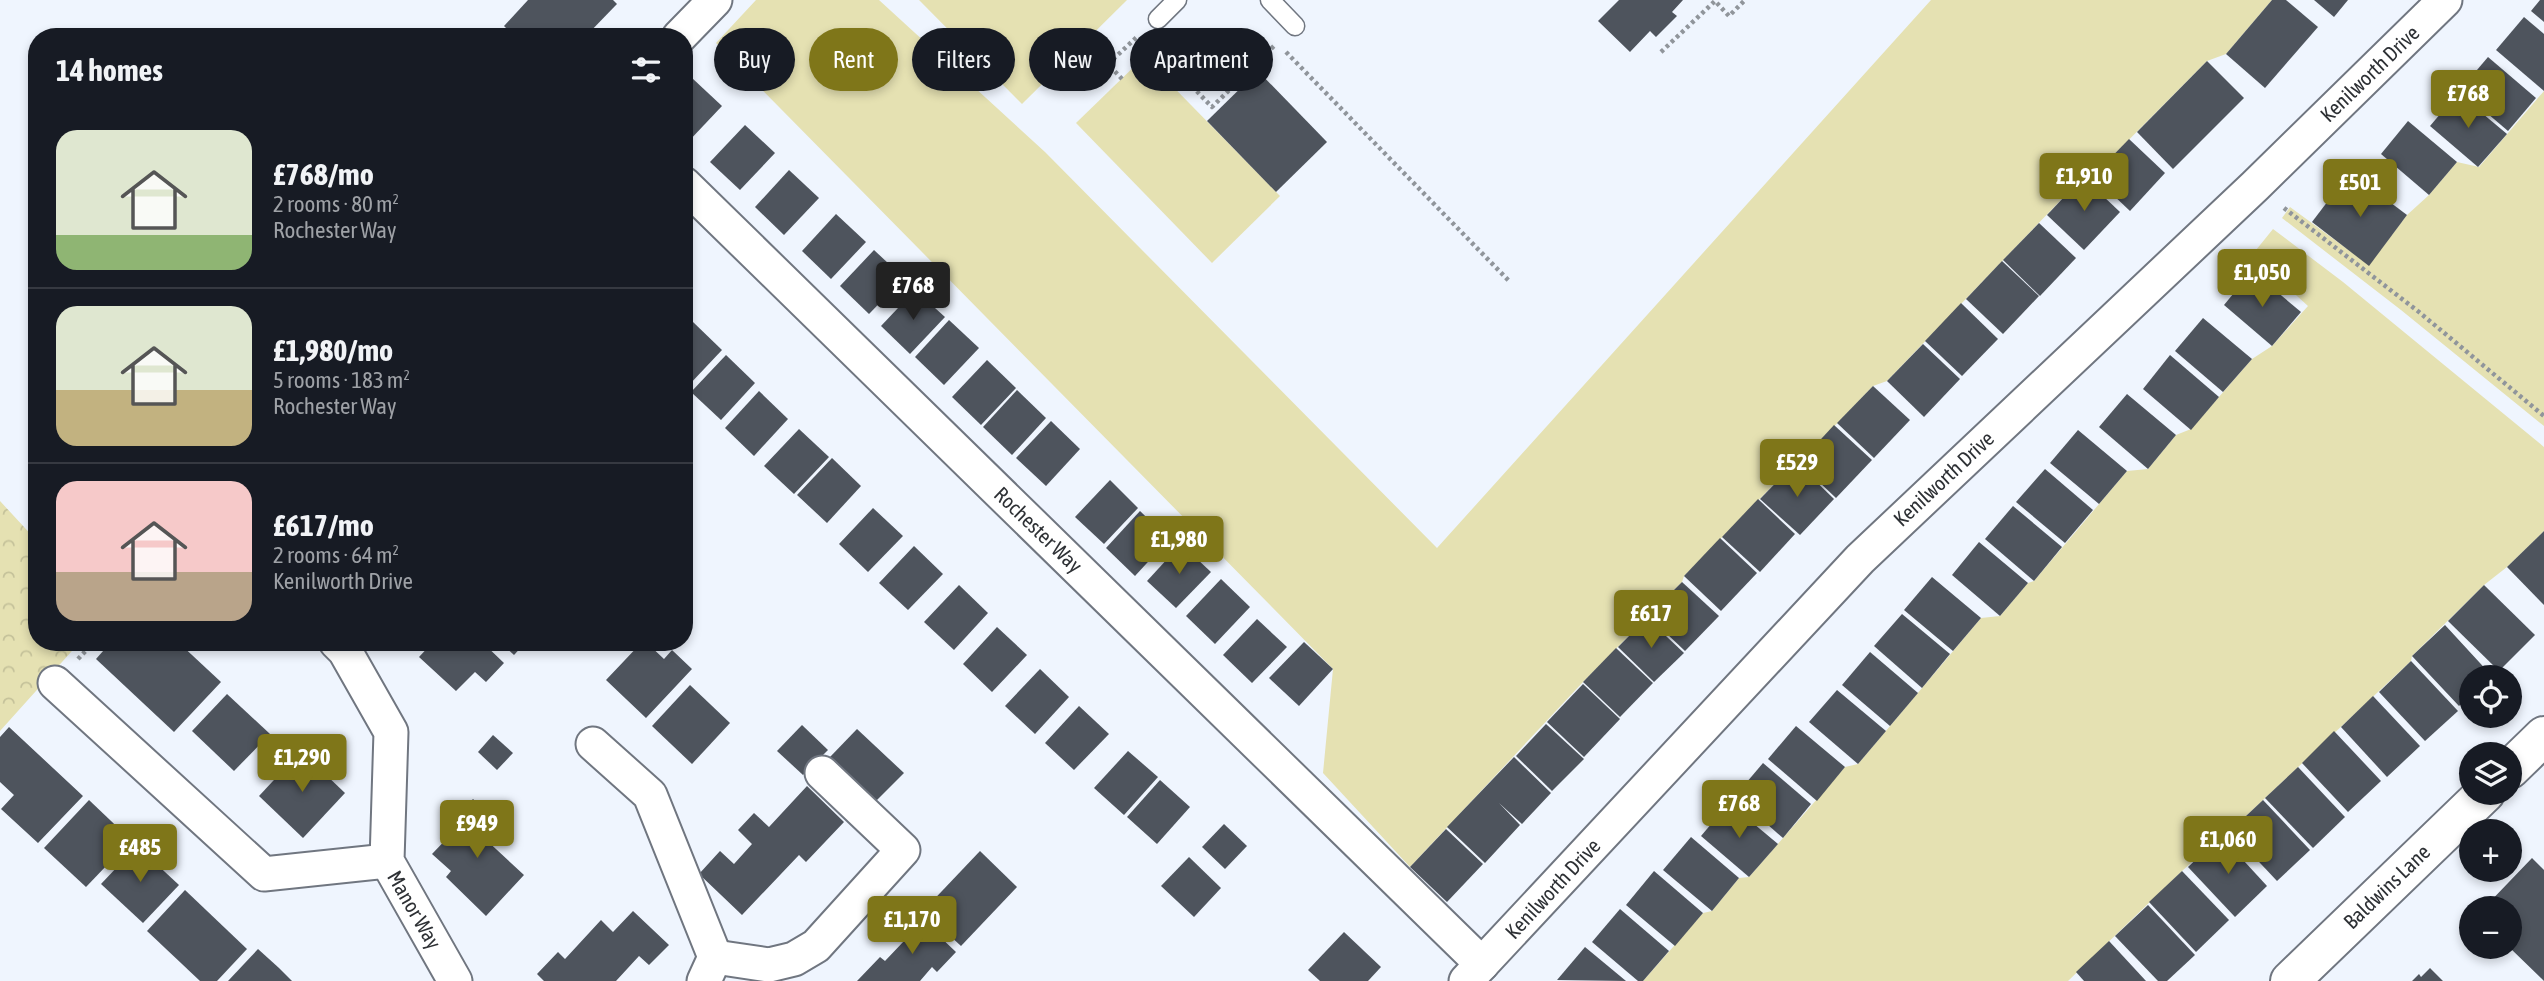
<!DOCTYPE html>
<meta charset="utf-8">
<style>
body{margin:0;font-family:"Asap Condensed",sans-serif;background:#20242c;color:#f1f3f6;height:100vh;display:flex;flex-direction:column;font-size:26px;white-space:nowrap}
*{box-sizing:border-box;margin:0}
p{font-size:23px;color:#9ea1a6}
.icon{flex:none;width:38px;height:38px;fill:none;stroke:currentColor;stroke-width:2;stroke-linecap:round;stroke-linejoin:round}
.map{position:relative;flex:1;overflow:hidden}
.drawer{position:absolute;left:28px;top:28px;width:665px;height:623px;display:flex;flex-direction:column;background:#171b24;border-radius:28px;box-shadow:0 4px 10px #0003}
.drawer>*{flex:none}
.banner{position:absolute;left:714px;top:28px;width:665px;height:63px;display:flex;gap:14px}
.fabs{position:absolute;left:2459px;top:665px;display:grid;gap:14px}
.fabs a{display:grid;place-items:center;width:63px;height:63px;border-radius:50%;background:#171b24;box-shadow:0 4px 10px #0003;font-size:35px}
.price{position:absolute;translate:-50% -60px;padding:0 16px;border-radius:7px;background:#7f7619;color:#fff;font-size:23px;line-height:46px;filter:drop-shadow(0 2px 4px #0008)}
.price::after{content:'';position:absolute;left:50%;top:42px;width:21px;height:16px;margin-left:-10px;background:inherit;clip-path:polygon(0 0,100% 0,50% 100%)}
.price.on{background:#222;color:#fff}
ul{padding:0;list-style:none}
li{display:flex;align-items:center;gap:21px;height:175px;padding:0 28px}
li+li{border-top:2px solid #363941}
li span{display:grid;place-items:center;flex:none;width:196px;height:140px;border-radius:21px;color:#555}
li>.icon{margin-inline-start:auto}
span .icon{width:84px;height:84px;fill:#fffc;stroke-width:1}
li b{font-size:30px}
h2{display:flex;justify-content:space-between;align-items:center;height:84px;padding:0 28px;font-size:30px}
.tag{padding:0 24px;border-radius:32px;background:#171b24;box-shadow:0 4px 10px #0003;font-size:24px;line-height:63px}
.tag.on{background:#7f7619;color:#fff}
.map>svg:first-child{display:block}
</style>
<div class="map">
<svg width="2544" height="981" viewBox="0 0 2544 981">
<defs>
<pattern id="park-crowns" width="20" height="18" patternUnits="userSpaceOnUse" patternTransform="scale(1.75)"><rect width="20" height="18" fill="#e5e1b2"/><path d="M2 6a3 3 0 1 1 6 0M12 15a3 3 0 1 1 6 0" fill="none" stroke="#c5c29a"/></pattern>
</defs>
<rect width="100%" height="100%" fill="#eff5fe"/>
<path fill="url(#park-crowns)" d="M0,501L37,541V642H80L0,731Z"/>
<g fill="#e5e1b2">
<path d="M756,0H879L1045,152L1437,548L1931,0H2272L2226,54L2207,61L2093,176L2083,177L1887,381L1873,386L1799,463L1796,462L1684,576L1682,582L1583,682L1410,867L1323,773L1333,669L716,43Z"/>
<path d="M919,0H1127L1022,104Z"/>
<path d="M1144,57L1280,196L1212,263L1076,123Z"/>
<path d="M2544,91V426L2401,310L2282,218L2290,207L2369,265L2407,215L2429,195L2457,162L2479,167Z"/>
<path d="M2273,229L2343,282L2544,447V531L2507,567L2484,585L2412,656L2411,661L2230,831L2221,836L2182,871L2068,981H1643L1703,913L1712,911L1739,878L1749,877L1845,767L1858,764L1981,618L2000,616L2028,583L2034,581L2127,471L2148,469L2176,435L2191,429L2252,359L2272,346L2308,306L2252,255Z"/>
</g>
<g fill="#4e545d">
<path d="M528,0H613L617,4L585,37H515L504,26Z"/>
<path d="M1619,0H1683L1672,12L1677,16L1656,37L1650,31L1630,52L1598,21Z"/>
<path d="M2272,0H2286L2318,27L2265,88L2226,54Z"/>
<path d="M2314,0H2348L2334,17Z"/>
<path d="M2540,0H2544V22L2531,11Z"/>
<path d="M2524,17L2544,34V91L2496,50Z"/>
<path d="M2488,57L2536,98L2508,131L2460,90Z"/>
<path d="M2207,61L2244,98L2173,169L2137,132Z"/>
<path d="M1258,71L1327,142L1276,192L1207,121Z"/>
<path d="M692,78L722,106L687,143L684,140V87Z"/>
<path d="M2458,93L2507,134L2478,167L2430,126Z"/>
<path d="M2408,121L2457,162L2429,195L2381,154Z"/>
<path d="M745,125L775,153L740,190L710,162Z"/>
<path d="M2129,139L2165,173L2130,211L2093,176Z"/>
<path d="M789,170L819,198L784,235L755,207Z"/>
<path d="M2350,172L2407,215L2369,266L2312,222Z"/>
<path d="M2083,177L2120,212L2084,250L2047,215Z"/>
<path d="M836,214L866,242L831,279L802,251Z"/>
<path d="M2039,223L2076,258L2040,296L2003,260Z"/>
<path d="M874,250L904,278L869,314L840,286Z"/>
<path d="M2002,261L2039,296L2003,334L1966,299Z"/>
<path d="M2252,271L2301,312L2272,346L2224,305Z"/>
<path d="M915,290L945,317L910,354L881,326Z"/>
<path d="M1961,303L1998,339L1962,376L1925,341Z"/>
<path d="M2203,318L2252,359L2223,392L2175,351Z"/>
<path d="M949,320L979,348L944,385L915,357Z"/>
<path d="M693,322L722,350L688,386L684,383V331Z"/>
<path d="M1923,344L1960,379L1924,417L1887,381Z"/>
<path d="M726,355L755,383L721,420L691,392Z"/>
<path d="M2170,355L2219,397L2191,430L2143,389Z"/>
<path d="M987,360L1016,388L981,425L952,397Z"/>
<path d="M1873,386L1910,420L1874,458L1837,423Z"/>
<path d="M1017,390L1046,418L1012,455L983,427Z"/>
<path d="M759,391L788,419L754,456L725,428Z"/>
<path d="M2127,394L2176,435L2148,469L2099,427Z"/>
<path d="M1051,421L1080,449L1046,486L1016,458Z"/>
<path d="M1834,425L1872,460L1836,498L1799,463Z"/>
<path d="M799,429L829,457L794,494L764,466Z"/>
<path d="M2078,430L2127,471L2099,504L2050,463Z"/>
<path d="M832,458L861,486L827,523L797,495Z"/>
<path d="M1796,462L1834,499L1800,535L1760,499Z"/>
<path d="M2045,469L2093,510L2065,543L2016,502Z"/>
<path d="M1110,480L1138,508L1104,544L1075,517Z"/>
<path d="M1758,499L1795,534L1760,572L1722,537Z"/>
<path d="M2013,506L2062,547L2034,581L1985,539Z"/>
<path d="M873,508L903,536L868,572L839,544Z"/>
<path d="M1140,511L1169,539L1135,576L1106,548Z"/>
<path d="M2544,531V605L2507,567Z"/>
<path d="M1720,538L1757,573L1721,611L1684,576Z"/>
<path d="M1979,542L2028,583L2000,616L1952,575Z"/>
<path d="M1181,544L1211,572L1176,608L1147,581Z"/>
<path d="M914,546L943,574L908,610L879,583Z"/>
<path d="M1932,577L1981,618L1953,651L1904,610Z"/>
<path d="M1221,579L1250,607L1215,644L1186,616Z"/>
<path d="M1682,582L1719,616L1685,651L1648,616Z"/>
<path d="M959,585L988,613L954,650L924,622Z"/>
<path d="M2484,585L2535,635L2499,671L2448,621Z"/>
<path d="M1902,614L1950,654L1922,688L1874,646Z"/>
<path d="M1647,618L1684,653L1654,682L1618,647Z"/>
<path d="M1257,619L1287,647L1252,683L1223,655Z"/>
<path d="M2445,625L2491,675L2489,677H2471V694L2459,706L2412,656Z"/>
<path d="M997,627L1027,655L992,692L963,664Z"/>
<path d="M111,642H178L221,682L174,732L96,659Z"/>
<path d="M433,642H482L504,663L486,682L475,672L456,691L419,657Z"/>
<path d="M500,642H526L514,655Z"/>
<path d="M642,642H646L664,659L672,650L692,669L646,718L606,680Z"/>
<path d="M1304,642L1333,669L1299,706L1269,678Z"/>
<path d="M1616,648L1653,683L1620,717L1583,682Z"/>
<path d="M1870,652L1918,693L1890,726L1842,685Z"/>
<path d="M2411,661L2458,711L2425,741L2379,692Z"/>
<path d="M1040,669L1069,697L1035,734L1005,706Z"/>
<path d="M1583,684L1620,719L1584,757L1547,722Z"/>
<path d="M690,685L730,723L692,764L652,726Z"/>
<path d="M1837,690L1886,731L1858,764L1809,722Z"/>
<path d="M227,694L270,734L234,771L192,731Z"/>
<path d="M2373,696L2420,746L2387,777L2341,727Z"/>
<path d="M1079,706L1109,734L1074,770L1045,743Z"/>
<path d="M1546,724L1584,759L1552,791L1516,756Z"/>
<path d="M802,725L828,750L803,775L777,751Z"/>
<path d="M1796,726L1845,767L1817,801L1768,759Z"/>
<path d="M9,727L83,796L38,843L1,809L14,795L0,782V737Z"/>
<path d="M857,729L904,773L876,801L830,757Z"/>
<path d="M2334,731L2381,781L2348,812L2302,763Z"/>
<path d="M493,735L513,753L497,770L478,752Z"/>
<path d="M301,751L345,793L303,838L259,796Z"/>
<path d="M1128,751L1158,777L1124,815L1094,788Z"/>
<path d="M1514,757L1551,793L1522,824L1499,803L1520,825L1485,863L1447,827Z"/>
<path d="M1763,763L1811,804L1783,838L1735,796Z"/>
<path d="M2298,767L2345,817L2313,848L2265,798Z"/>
<path d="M1160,780L1190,807L1157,844L1127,817Z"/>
<path d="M807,786L844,822L806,862L799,855L742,915L699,874L720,851L734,864L752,844L738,830L754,813L769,827Z"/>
<path d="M473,799L497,822L483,837L524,875L486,916L446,877L451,871L432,854L456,829L450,824Z"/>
<path d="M89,800L131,840L86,887L44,848Z"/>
<path d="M2263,800L2310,850L2277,881L2230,831Z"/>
<path d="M1729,803L1778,844L1749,877L1701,836Z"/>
<path d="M1224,824L1247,846L1225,869L1202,847Z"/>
<path d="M1446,829L1483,864L1447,902L1410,867Z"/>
<path d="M2221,836L2267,886L2235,917L2188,867Z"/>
<path d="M1691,837L1739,878L1712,911L1663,870Z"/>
<path d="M137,846L179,885L143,923L101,884Z"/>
<path d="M980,851L1017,887L961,946L923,911Z"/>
<path d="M1189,857L1221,888L1194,917L1161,886Z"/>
<path d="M2532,858L2544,870V981L2510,948V908H2484Z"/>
<path d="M1654,871L1703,913L1675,946L1626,905Z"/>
<path d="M2182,871L2229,920L2196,952L2149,902Z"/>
<path d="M185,890L247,949L217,981H200L147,931Z"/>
<path d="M2148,905L2195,955L2167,981H2158L2115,936Z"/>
<path d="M1620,909L1669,951L1643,981H1638L1592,942Z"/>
<path d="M633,911L669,945L649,965L639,956L616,981H544L537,974L558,952L565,959L601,920L613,932Z"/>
<path d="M918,916L956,952L937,972L932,967L920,981H857L880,957L885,961L904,941L899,936Z"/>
<path d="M1344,932L1381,967L1368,981H1320L1308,970Z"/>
<path d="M2109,941L2146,981H2084L2076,972Z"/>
<path d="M1585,947L1626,981L1557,980Z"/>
<path d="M258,949L279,968L292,981H228Z"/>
<path d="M2430,968L2443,981H2412L2419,974L2421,977Z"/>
</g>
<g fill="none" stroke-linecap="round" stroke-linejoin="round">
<g stroke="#707680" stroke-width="21">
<g id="service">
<path d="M1270,0L1295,26"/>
<path d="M1158,19L1177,0"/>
</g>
</g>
<g stroke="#707680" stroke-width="37">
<g id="minor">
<path d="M679,37L715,0"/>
<path d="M684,184L1482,964"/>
<path d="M336,642L345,651L391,732L387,861L455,981"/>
<path d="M55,683L264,874L387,861"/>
<path d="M593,744L650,795L715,957L704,981"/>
<path d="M715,957L769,965L794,959L816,946L903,850L822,773"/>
<path d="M1466,981L1860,559L2255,186L2445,0"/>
</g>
</g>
<g stroke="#707680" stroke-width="42">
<g id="tertiary">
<path d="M2510,769L2544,736"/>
<path d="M2290,981L2485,793"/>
</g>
</g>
<g stroke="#90959b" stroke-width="4.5" stroke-dasharray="3.5 3.5" stroke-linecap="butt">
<path d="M1086,41L1122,79"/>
<path d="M1153,46L1212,107L1276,44"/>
<path d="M1286,52L1510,282"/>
<path d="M1661,52L1715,1L1729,16L1745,0"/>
<path d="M1108,64L1138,36"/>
<path d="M2284,208L2419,312L2544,416"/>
<path d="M78,659L94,642"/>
</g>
<use href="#service" stroke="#fff" stroke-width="18"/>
<use href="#minor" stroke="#fff" stroke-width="33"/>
<use href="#tertiary" stroke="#fff" stroke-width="38"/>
</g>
<g text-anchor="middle" stroke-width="7" stroke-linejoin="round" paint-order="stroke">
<g font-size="21" fill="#2e3135" stroke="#fff">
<text transform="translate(2370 74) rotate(-44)" y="7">Kenilworth Drive</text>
<text transform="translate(1944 479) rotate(-43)" y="7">Kenilworth Drive</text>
<text transform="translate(1038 530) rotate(44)" y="7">Rochester Way</text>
<text transform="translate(2387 887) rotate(-44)" y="7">Baldwins Lane</text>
<text transform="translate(1553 889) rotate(-47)" y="7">Kenilworth Drive</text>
<text transform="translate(414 910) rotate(60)" y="7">Manor Way</text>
</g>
</g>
</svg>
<div class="fabs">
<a><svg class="icon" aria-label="locate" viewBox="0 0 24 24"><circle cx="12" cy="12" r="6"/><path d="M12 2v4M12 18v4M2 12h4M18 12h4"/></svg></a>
<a><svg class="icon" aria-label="layers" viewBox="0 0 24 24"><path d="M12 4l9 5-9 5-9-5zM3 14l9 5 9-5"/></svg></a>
<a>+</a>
<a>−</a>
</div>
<b class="price" style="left:2468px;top:130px">£768</b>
<b class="price" style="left:2084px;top:213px">£1,910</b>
<b class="price" style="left:2360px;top:219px">£501</b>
<b class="price" style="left:2262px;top:309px">£1,050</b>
<b class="price on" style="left:913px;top:322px">£768</b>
<b class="price" style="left:1797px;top:499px">£529</b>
<b class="price" style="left:1179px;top:576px">£1,980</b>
<b class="price" style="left:1651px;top:650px">£617</b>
<b class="price" style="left:302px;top:794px">£1,290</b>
<b class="price" style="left:1739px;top:840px">£768</b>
<b class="price" style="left:477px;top:860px">£949</b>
<b class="price" style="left:2228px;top:876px">£1,060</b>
<b class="price" style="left:140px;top:884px">£485</b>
<b class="price" style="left:912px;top:956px">£1,170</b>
<div class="banner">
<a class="tag">Buy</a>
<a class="tag on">Rent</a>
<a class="tag">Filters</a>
<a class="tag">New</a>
<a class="tag">Apartment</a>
</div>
<section class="drawer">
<h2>14 homes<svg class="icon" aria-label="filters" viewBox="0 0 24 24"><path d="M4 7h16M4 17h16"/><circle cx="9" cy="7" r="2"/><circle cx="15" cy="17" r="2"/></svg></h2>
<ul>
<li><span style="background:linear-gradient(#dfe7d0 75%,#8fb573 0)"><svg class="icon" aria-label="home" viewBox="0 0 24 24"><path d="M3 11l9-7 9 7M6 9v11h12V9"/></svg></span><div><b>£768/mo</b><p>2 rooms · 80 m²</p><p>Rochester Way</p></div></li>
<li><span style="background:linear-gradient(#dfe7d0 60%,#c2b280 0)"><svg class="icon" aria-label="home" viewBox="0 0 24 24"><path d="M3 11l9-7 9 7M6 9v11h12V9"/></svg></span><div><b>£1,980/mo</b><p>5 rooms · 183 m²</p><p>Rochester Way</p></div></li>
<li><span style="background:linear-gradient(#f6c9c9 65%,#b9a48a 0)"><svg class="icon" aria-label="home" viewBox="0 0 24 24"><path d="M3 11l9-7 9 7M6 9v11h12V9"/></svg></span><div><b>£617/mo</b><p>2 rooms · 64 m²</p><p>Kenilworth Drive</p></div></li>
</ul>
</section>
</div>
